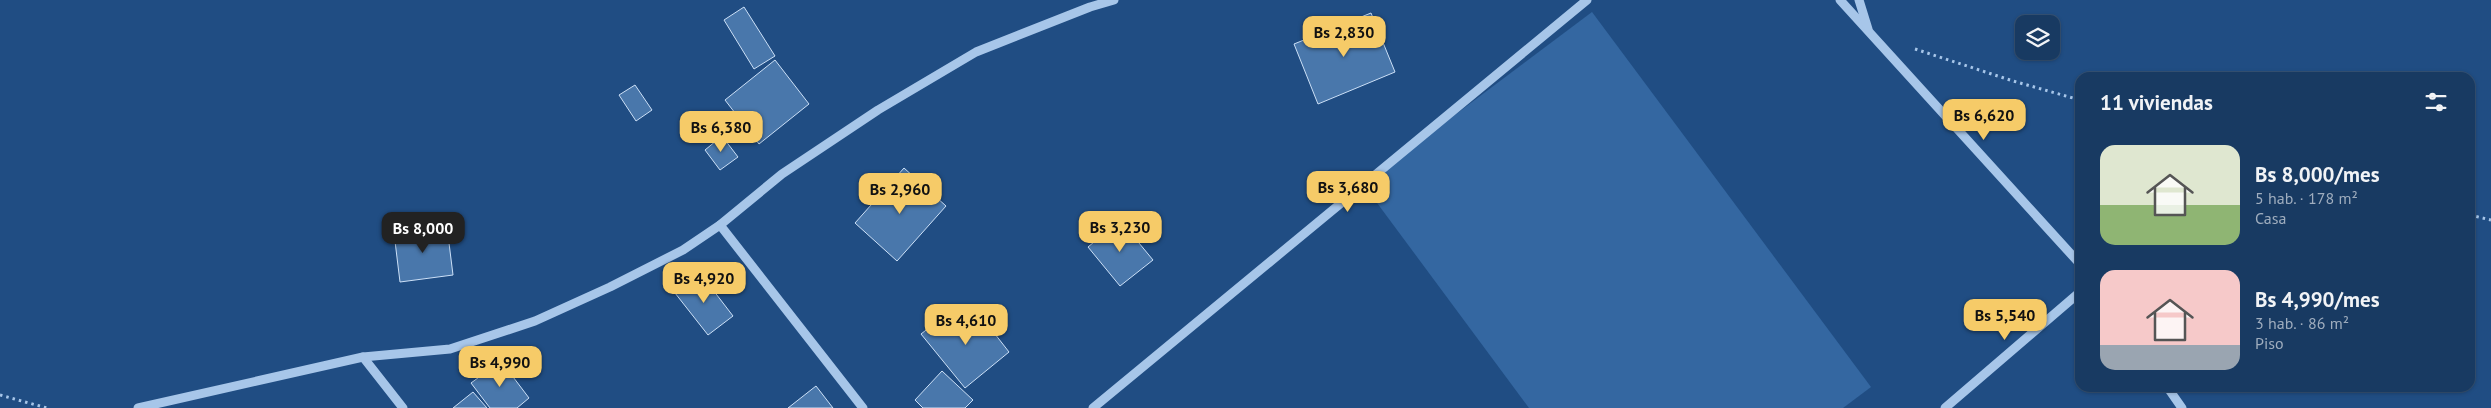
<!DOCTYPE html>
<html lang="es">
<meta charset="utf-8">
<style>
body{margin:0;font-family:"PT Sans",sans-serif;background:#214168;color:#f1f3f6;height:100vh;display:flex;flex-direction:column;font-size:19px;white-space:nowrap}
*{box-sizing:border-box;margin:0}
p{font-size:16px;color:#9fadbe}
.icon{flex:none;width:28px;height:28px;fill:none;stroke:currentColor;stroke-width:2;stroke-linecap:round;stroke-linejoin:round}
.map{position:relative;flex:1;overflow:hidden}
.panel{position:absolute;left:2075px;top:72px;width:400px;height:320px;display:flex;flex-direction:column;background:#183a62;border-radius:15px;box-shadow:0 1px 4px #0004,0 0 0 1px #365477}
.panel>*{flex:none}
.controls{position:absolute;left:2015px;top:15px;display:grid;gap:10px}
.controls a{display:grid;place-items:center;width:45px;height:45px;border-radius:10px;background:#183a62;box-shadow:0 1px 4px #0004,0 0 0 1px #365477;font-size:25px}
.price{position:absolute;translate:-50% -42px;padding:0 11px;border-radius:10px;background:#f6cb68;color:#111;font-size:16px;line-height:32px;filter:drop-shadow(0 1px 2px #0008)}
.price::after{content:'';position:absolute;left:50%;top:30px;width:15px;height:11px;margin-left:-8px;background:inherit;clip-path:polygon(0 0,100% 0,50% 100%)}
.price.current{background:#222;color:#fff}
ul{padding:0;list-style:none}
li{display:flex;align-items:center;gap:15px;height:125px;padding:0 25px}
li span{display:grid;place-items:center;flex:none;width:140px;height:100px;border-radius:15px;color:#555}
li>.icon{margin-inline-start:auto}
span .icon{width:60px;height:60px;fill:#fffc;stroke-width:1}
li b{font-size:21px}
h2{display:flex;justify-content:space-between;align-items:center;height:60px;padding:0 25px;font-size:21px}
.map>svg:first-child{display:block}
</style>
<div class="map">
<svg width="2491" height="408" viewBox="0 0 2491 408">
<rect width="100%" height="100%" fill="#204d83"/>
<path fill="#3467a1" d="M1592,12L1871,387L1843,408H1529L1363,184Z"/>
<g fill="#4977ab" stroke="#cce0f7">
<path d="M744,7L775,56L754,69L724,20Z"/>
<path d="M1371,13L1395,72L1318,104L1294,44Z"/>
<path d="M775,60L809,104L759,144L725,100Z"/>
<path d="M635,85L652,110L636,121L619,95Z"/>
<path d="M722,136L738,157L720,170L705,150Z"/>
<path d="M904,168L946,206L897,261L855,223Z"/>
<path d="M1120,220L1153,260L1120,286L1088,247Z"/>
<path d="M447,227L453,275L400,282L394,233Z"/>
<path d="M700,273L733,316L708,335L675,293Z"/>
<path d="M977,311L1009,352L965,388L921,334L948,313L958,326Z"/>
<path d="M501,361L529,398L517,408H490L471,383Z"/>
<path d="M942,371L973,400L965,408H923L915,400Z"/>
<path d="M816,386L833,408H788Z"/>
<path d="M473,392L487,408H453Z"/>
</g>
<g fill="none" stroke-linecap="round" stroke-linejoin="round">
<g stroke="#a7c6e9" stroke-width="3" stroke-dasharray="2.5 4" stroke-linecap="butt">
<path d="M1915,49L2013,81L2080,100"/>
<path d="M2470,215L2491,220"/>
<path d="M0,395L47,408"/>
</g>
<g stroke="#a7c6e9" stroke-width="9">
<path d="M1840,0L2080,264"/>
<path d="M1859,0L1868,29"/>
<path d="M720,225L863,408"/>
<path d="M363,357L403,408"/>
<path d="M2168,388L2182,408"/>
<path d="M138,408L363,357L450,349L535,321L610,287L683,250L720,225L782,174L878,110L976,52L1090,7L1114,0"/>
<path d="M1093,408L1587,0"/>
<path d="M1945,408L2080,292"/>
</g>
</g>
</svg>
<div class="controls">
<a><svg class="icon" aria-label="layers" viewBox="0 0 24 24"><path d="M12 4l9 5-9 5-9-5zM3 14l9 5 9-5"/></svg></a>
</div>
<b class="price" style="left:1344px;top:58px">Bs 2,830</b>
<b class="price" style="left:1984px;top:141px">Bs 6,620</b>
<b class="price" style="left:721px;top:153px">Bs 6,380</b>
<b class="price" style="left:1348px;top:213px">Bs 3,680</b>
<b class="price" style="left:900px;top:215px">Bs 2,960</b>
<b class="price" style="left:1120px;top:253px">Bs 3,230</b>
<b class="price current" style="left:423px;top:254px">Bs 8,000</b>
<b class="price" style="left:704px;top:304px">Bs 4,920</b>
<b class="price" style="left:2005px;top:341px">Bs 5,540</b>
<b class="price" style="left:966px;top:346px">Bs 4,610</b>
<b class="price" style="left:500px;top:388px">Bs 4,990</b>
<section class="panel">
<h2>11 viviendas<svg class="icon" aria-label="filters" viewBox="0 0 24 24"><path d="M4 7h16M4 17h16"/><circle cx="9" cy="7" r="2"/><circle cx="15" cy="17" r="2"/></svg></h2>
<ul>
<li><span style="background:linear-gradient(#dfe7d0 60%,#8fb573 0)"><svg class="icon" aria-label="home" viewBox="0 0 24 24"><path d="M3 11l9-7 9 7M6 9v11h12V9"/></svg></span><div><b>Bs 8,000/mes</b><p>5 hab. · 178 m²</p><p>Casa</p></div></li>
<li><span style="background:linear-gradient(#f6c9c9 75%,#9aa5b1 0)"><svg class="icon" aria-label="home" viewBox="0 0 24 24"><path d="M3 11l9-7 9 7M6 9v11h12V9"/></svg></span><div><b>Bs 4,990/mes</b><p>3 hab. · 86 m²</p><p>Piso</p></div></li>
</ul>
</section>
</div>
